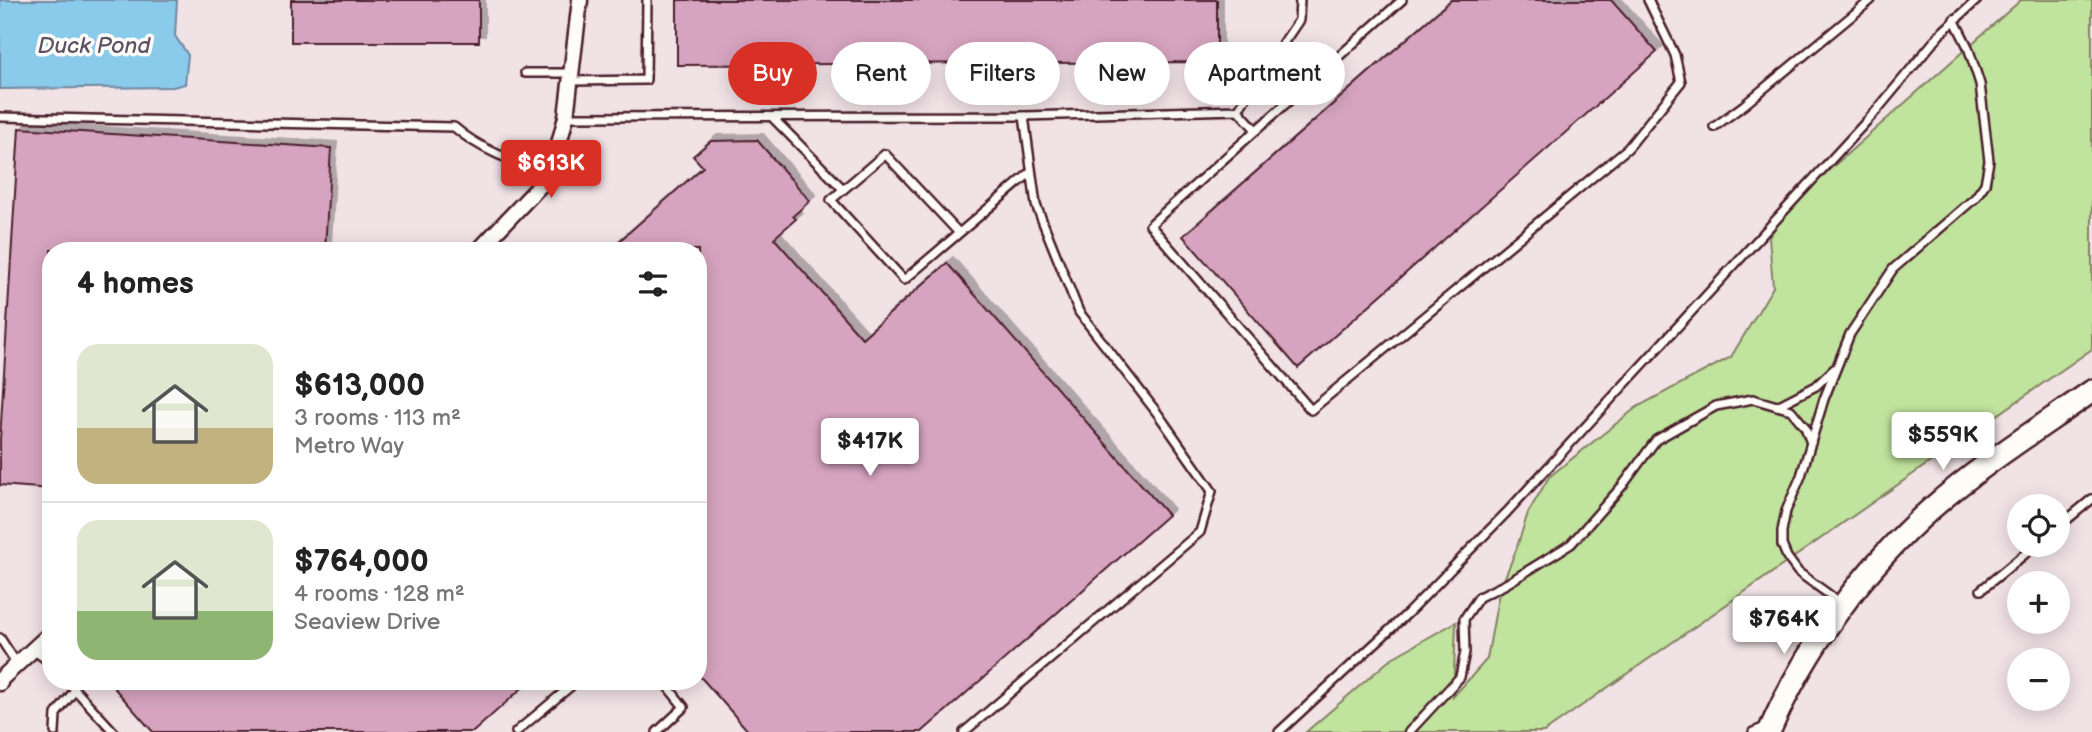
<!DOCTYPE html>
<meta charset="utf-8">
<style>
body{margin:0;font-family:"Balsamiq Sans",sans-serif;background:#f6f6f6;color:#222;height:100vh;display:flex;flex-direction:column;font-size:26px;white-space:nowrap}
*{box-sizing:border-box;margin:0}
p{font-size:23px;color:#767676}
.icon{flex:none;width:38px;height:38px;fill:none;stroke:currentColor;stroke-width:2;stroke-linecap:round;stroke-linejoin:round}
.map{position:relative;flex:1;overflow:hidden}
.drawer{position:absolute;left:42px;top:242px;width:665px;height:448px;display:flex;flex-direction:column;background:#fff;border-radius:28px;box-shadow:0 4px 18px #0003}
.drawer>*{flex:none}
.top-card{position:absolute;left:728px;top:42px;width:665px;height:63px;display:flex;gap:14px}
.buttons{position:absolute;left:2007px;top:494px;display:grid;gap:14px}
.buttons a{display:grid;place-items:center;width:63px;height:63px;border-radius:50%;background:#fff;box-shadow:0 4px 18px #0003;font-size:35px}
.price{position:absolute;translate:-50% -60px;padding:0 16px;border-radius:7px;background:#fff;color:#222;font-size:23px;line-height:46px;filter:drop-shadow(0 2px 4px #0008)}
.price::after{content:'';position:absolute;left:50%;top:42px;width:21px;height:16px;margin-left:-10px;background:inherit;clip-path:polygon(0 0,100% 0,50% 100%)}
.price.active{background:#d93025;color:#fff}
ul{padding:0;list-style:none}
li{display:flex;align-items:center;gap:21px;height:175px;padding:0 35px}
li+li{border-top:2px solid #e0e0e0}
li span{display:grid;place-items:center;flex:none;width:196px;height:140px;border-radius:21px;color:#555}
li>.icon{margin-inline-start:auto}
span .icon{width:84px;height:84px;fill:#fffc;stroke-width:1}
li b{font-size:30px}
h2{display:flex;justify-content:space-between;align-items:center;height:84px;padding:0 35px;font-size:30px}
.chip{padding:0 24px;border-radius:32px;background:#fff;box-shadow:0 4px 18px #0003;font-size:24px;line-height:63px}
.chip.active{background:#d93025;color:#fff}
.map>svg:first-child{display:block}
</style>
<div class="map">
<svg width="2092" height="732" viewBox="0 0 2092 732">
<defs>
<filter id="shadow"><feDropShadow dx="6" dy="-6" stdDeviation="0" flood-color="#0004"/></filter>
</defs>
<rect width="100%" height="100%" fill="#f1e2e6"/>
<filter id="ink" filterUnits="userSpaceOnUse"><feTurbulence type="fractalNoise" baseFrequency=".0143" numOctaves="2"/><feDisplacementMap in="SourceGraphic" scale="14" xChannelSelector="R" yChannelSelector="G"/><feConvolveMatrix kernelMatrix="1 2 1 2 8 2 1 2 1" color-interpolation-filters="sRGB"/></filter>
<g filter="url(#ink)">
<path fill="#c0e39d" stroke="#858164" stroke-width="2" d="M2021,0H2092V349L1544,732H1306L1392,658L1456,622L1453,697L1487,659L1499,592L1516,550L1528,513L1549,477L1637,407L1731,357L1773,287L1769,237L1793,202Z"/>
<path fill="#8acaeb" stroke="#70869e" stroke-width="2" d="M0,0H177L175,36L188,55L185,84L173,87L0,89Z"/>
<g fill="#d6a4c0" stroke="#4a1f2b" stroke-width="2" filter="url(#shadow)">
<rect x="291" y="0" width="188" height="42"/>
<path d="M677,0H1217V62L677,65Z"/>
<path d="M1451,0H1611L1657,52L1298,368L1183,236Z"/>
<path d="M19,128L331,148L325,250H51V489L0,485V439Z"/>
<path d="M757,140L810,201L793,216L796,219L774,238L862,338L947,263L1168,515L922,732H749L698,674V250H609L703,167L693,156L711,141Z"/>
<path d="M108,681H530L473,732H153Z"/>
</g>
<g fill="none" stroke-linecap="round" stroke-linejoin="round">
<g stroke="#4a1f2b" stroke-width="12">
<g id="lane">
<path d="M1402,0L1150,225L1311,410L1628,148L1681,82L1675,55L1648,0"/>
<path d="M525,73H571"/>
<path d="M571,81L646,80L647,0"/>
<path d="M1238,110L1256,130"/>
<path d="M0,117L454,127C483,152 516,162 551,174"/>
<path d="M566,117L1024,116L1238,110L1299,20L1300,0"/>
<path d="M773,118L843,189"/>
<path d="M1714,127L1744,105L1871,0"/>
<path d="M959,233L885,154L831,200L904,280L1031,172"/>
<path d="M1777,406L1816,386L1834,369"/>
<path d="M2058,527L2092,499"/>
<path d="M1981,590L2037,544"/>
<path d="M1842,604L1798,572L1787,557L1782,545V531L1786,511L1801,476L1824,399L1850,334L1893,269L1975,198L1985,184L1989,161L1980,84L1968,47L1954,19"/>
<path d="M0,638L17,664"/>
<path d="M33,650L51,663"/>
<path d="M67,681L114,732"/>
<path d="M55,732L56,714L75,690"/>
<path d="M516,732L577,681"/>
<path d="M657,732L684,707L663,681"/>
<path d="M964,732L1200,532L1212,491L1158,414L1079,312L1036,205L1024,116"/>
<path d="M1279,732L1408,613L1507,512L1876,111L1941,33L1977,0"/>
<path d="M1409,732L1460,677L1465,652L1464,619L1479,597L1506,584L1571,544L1623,485L1656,440L1716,406L1753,399L1791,410L1805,427L1811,443"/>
<path d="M1753,732L1768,726"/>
</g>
</g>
<g stroke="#4a1f2b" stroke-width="19">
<g id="street">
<path d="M479,250L551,174L566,117L580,0"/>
<path d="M0,683L1,679L51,633"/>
</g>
</g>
<g stroke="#4a1f2b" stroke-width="26">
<path id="secondary" d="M1769,732C1806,647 1863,569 1932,508C1981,465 2038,429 2092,391"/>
</g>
<use href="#lane" stroke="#fdfcf7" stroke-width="7"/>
<use href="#street" stroke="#fdfcf7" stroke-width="14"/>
<use href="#secondary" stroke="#fdfcf7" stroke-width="21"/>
</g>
</g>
<g text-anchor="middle" stroke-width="7" stroke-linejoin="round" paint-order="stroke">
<g font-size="23" font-style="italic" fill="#5d5265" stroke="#fdfcf7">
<text x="94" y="53">Duck Pond</text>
</g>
</g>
</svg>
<div class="buttons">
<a><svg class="icon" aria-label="locate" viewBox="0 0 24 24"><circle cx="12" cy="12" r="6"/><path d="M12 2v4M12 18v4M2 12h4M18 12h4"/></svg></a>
<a>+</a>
<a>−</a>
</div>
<b class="price active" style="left:551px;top:200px">$613K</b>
<b class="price" style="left:1943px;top:472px">$559K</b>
<b class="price" style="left:870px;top:478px">$417K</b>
<b class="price" style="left:1784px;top:656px">$764K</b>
<div class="top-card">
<a class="chip active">Buy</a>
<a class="chip">Rent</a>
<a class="chip">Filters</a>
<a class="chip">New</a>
<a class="chip">Apartment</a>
</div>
<section class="drawer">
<h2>4 homes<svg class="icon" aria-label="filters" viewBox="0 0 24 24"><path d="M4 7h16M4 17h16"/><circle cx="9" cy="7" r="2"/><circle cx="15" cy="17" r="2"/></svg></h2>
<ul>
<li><span style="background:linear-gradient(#dfe7d0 60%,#c2b280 0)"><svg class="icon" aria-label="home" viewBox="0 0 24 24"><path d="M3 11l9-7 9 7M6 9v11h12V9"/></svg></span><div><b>$613,000</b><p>3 rooms · 113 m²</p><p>Metro Way</p></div></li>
<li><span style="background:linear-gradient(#dfe7d0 65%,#8fb573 0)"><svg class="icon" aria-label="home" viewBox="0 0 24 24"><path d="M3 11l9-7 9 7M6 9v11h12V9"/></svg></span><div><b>$764,000</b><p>4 rooms · 128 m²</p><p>Seaview Drive</p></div></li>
</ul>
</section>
</div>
